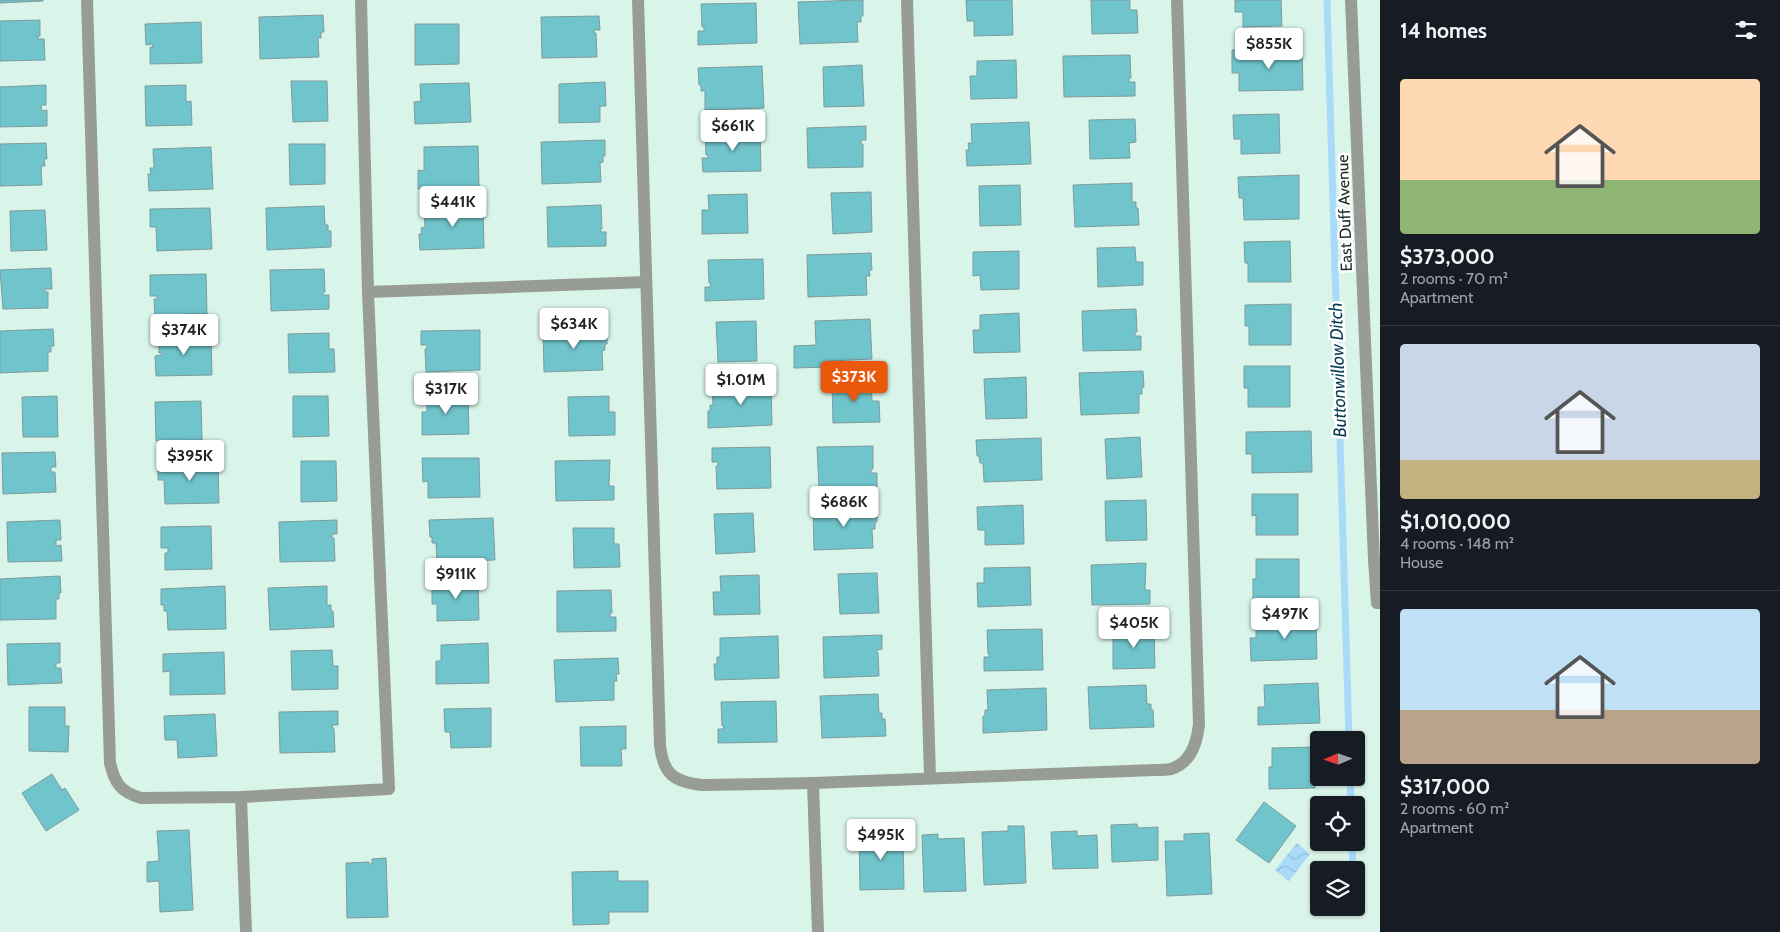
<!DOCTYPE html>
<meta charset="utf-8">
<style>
body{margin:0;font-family:Cabin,sans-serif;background:#20242c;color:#f1f3f6;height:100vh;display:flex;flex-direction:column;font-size:19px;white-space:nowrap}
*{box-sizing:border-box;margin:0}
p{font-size:16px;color:#9ea1a6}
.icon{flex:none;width:28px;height:28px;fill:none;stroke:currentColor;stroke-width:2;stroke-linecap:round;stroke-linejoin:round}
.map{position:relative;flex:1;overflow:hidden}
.drawer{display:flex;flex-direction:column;background:#171b24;width:400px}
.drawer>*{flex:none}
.needle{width:32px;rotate:268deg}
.fabs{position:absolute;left:1310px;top:731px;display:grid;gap:10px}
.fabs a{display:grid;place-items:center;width:55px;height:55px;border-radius:5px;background:#171b24;box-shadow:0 1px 4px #0004;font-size:25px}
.price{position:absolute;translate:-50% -42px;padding:0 11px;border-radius:5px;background:#fff;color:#222;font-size:16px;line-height:32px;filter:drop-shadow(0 1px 2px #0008)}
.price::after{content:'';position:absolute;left:50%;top:30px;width:15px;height:11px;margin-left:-8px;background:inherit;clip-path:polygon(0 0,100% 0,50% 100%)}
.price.on{background:#ea580c;color:#fff}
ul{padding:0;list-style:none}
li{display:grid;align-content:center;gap:10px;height:265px;padding:0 20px}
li+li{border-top:1px solid #363941}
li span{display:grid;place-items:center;height:155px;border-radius:5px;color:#555}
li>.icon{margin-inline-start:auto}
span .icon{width:90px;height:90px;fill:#fffc;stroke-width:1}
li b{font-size:21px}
h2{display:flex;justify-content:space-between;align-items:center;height:60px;padding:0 20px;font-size:21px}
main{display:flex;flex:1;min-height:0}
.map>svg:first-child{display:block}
</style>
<main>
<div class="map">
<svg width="1380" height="932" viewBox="0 0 1380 932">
<defs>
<pattern id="water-waves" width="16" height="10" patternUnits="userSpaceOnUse" patternTransform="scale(1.25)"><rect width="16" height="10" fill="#a9dbf8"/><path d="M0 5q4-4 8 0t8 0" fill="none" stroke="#91bcd4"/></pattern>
</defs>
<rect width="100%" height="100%" fill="#d9f5ea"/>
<path fill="url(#water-waves)" d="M1297,843L1310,854L1289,881L1275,870Z"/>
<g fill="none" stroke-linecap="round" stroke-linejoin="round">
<g stroke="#a9dbf8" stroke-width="7">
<path d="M1327,0L1349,740"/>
<path d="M1350,778L1351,805"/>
<path d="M1352,842L1353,870"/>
</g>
</g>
<g fill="#70c4cb" stroke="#7e9b9d">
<path d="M0,0H43V1L0,3Z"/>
<path d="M863,0V16H861V22H857L858,42L800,44L798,2Z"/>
<path d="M966,0H1012L1013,35L974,36V21H967Z"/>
<path d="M1091,0H1130V10H1137L1138,33L1092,34Z"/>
<path d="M1235,0H1281L1282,26L1243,27V12H1235Z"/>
<path d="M756,3L757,43L698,45V31H704V27H702L701,4Z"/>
<path d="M323,15L324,32H321V38H318L319,57L260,59L259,17Z"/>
<path d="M599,16L600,30H594V33H596L597,57L542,58L541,17Z"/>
<path d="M40,20V36H38V39H44L45,60L0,61V21Z"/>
<path d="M201,22L202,63L150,64V47H153L152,44L146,45L145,24Z"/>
<path d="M415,24H459V64L415,65Z"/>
<path d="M1302,49L1303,90L1239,91V73H1232V50Z"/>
<path d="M1130,55L1131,78H1129V82H1135V96L1064,97L1063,56Z"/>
<path d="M1016,60L1017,98L971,99L970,76H977V61Z"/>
<path d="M862,65L864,106L824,107L823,67Z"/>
<path d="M762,66L764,108L705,110V91H701V85H699L698,68Z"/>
<path d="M291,81H327L328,121L293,122Z"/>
<path d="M605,82L606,106H600V122L559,123V84Z"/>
<path d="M469,83L471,122L415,124L414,102L421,101L420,84Z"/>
<path d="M46,85V105H41L42,111L47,110V126L0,127V87Z"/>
<path d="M186,85V102L191,101L192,125L146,126L145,86Z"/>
<path d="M1279,114L1280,153L1241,154V139H1234L1233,115Z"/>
<path d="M1135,119L1136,142L1129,143L1130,158L1090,159L1089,120Z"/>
<path d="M1029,122L1031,164L967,166L966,150H969L968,143H972L971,124Z"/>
<path d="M866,126V140H861V144H863V167L808,168L807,128Z"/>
<path d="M760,130L761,171L703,172L702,158H708V155H706L705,132Z"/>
<path d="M605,140V156H603V162L600,163L601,182L542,184L541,142Z"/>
<path d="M46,143L47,159H44L45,166H41L42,185L0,186V144Z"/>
<path d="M289,144H325V184L290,185Z"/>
<path d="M478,146L479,188L418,189V170L424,171V147Z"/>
<path d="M211,147L213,189L149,191L148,174H151L150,168H154L153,149Z"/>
<path d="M1299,175V219L1244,220L1243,198H1239L1238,177Z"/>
<path d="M1132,183V202H1136V208H1138L1139,225L1075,227L1073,185Z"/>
<path d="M1020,185L1021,225L980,226L979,186Z"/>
<path d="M871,192L872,232L833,234L831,193Z"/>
<path d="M747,194L748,233L702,234V210H709L708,195Z"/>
<path d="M601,205L602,229H600L601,232H606V246L548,247L547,207Z"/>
<path d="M324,206L325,225H328V231H331V247L267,250L266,208Z"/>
<path d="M483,206L484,248L420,250L419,234H422L421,228L425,227L424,208Z"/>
<path d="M210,208L212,249L157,251L156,227H150V209Z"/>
<path d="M45,210L47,250L11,251L10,211Z"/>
<path d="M1290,241L1291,282H1248V263H1245L1244,242Z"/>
<path d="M1135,247L1136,262H1143V285L1098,287L1097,248Z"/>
<path d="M1019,251V289L981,290L980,275L973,276V252Z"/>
<path d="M871,253L872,270H869L870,276H866L867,295L808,297L807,255Z"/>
<path d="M763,259L764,299L705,301V287H710L711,283H709L708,260Z"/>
<path d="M51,268L52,289H45V292H48V308L3,309L0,270Z"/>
<path d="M324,269L325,292H323V295H329V309L271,311L270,270Z"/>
<path d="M206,274L207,314L155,315L154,299H157V296H150V275Z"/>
<path d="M1291,304V345H1249V326H1245V305Z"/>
<path d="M1136,309L1137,332H1135V336H1141V350L1083,351L1082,311Z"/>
<path d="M1019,313L1020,352L974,353L973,330H980V315Z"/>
<path d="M870,319L872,359L829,361V367L794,368V346L816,345L815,321Z"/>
<path d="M756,321L757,361L718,362L716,322Z"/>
<path d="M607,328V344H605V350L602,351L603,370L544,372L543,330Z"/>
<path d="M53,329L54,346H51V352H48V371L0,373V331Z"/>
<path d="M480,330V370L426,372L425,349L427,348V345H421V331Z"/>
<path d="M329,333V349H334L335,372L289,373L288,334Z"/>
<path d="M211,335L212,375L156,376L155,356L162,355V353H159V336Z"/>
<path d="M1244,366H1290V407H1248V388H1244Z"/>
<path d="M1143,371L1144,387H1142V394H1139V413L1081,415L1079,373Z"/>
<path d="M1026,377L1027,418L986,419L984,379Z"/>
<path d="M871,381L872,401H879L880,422L833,423L832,382Z"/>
<path d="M771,383L772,425L708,428V411H710V405H713L712,385Z"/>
<path d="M427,395H468L469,434L422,435V412H427Z"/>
<path d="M57,396L58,437H23L22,397Z"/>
<path d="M293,396H328L329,436L293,437Z"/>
<path d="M609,396V412H615V435L569,436L568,397Z"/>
<path d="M201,401L202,440L156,441L155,402Z"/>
<path d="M1311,431L1312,472L1252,473V454H1246V432Z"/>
<path d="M1140,437L1142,477L1107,479L1105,439Z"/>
<path d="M1041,438L1042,480L984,482L983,463H980L979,456H977L976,440Z"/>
<path d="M873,446V469H871V473H877V487L819,488L817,447Z"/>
<path d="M770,447L771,488L717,489L716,466H718V462H712V448Z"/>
<path d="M55,452L56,467H51V472H55L56,492L3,494L2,453Z"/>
<path d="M422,458H479L480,497L428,498V481L423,482Z"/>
<path d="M610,460L609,486H614V500L556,501L555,461Z"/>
<path d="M218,461L219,503L165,504L164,480H158V463Z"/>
<path d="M301,461H336L337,501L301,502Z"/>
<path d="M1252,494H1298V535H1256V515L1252,516Z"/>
<path d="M1146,500L1147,540L1106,541L1105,501Z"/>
<path d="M1023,505L1024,544L985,545V530H978L977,507Z"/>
<path d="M877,506V522H875V529H872L873,548L814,550L813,508Z"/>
<path d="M753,513L755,552L716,554L714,514Z"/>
<path d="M493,518L495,560L437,562L436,543H432V537H430L429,520Z"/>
<path d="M60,520L61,540H56V546L61,545L62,561L8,562L7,522Z"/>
<path d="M337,520V534H332V538H334L335,561L280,562L279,522Z"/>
<path d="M211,526L212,569L165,570V553H168V548H161V527Z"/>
<path d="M573,528H614V544H619L620,567L574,568Z"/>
<path d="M1256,559H1299V600H1253V579H1256Z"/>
<path d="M1146,563L1145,590H1150V604L1092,605L1091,565Z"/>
<path d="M1030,567L1031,605L978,607L977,583H984V568Z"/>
<path d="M877,573L879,613L840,614L838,574Z"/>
<path d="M759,575L760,614L714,615L713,592H721L720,576Z"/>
<path d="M60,576L61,593H59V599H56V619L0,620V579Z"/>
<path d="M478,580L479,620L437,621V604H432V581Z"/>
<path d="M225,586L226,629L168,630L167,611H164V605H161V589Z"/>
<path d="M327,586V605H331V611H333L334,627L270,630L268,588Z"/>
<path d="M611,590L612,613H610V617H616V631L557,632V591Z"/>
<path d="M1316,619L1317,659L1251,661L1250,638H1256V620Z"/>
<path d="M1154,628L1155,668L1113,669V629Z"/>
<path d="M1042,629L1043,670L984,671V657H989V654H988L987,630Z"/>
<path d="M882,635V649L877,650V653H878L879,676L824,678L823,637Z"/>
<path d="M778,636L779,678L715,680L714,664H717V657H720V638Z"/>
<path d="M60,643V663H56V668H61L62,683L8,685L7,644Z"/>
<path d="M488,643L489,683L436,684V661H441V645Z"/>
<path d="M332,650L333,666H338V689L292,690L291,651Z"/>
<path d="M224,652L225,694L170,695V671L163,672V654Z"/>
<path d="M618,658L619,674H616L617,681H614V700L556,702L554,660Z"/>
<path d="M1318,683L1320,723L1258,725V707H1265L1264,685Z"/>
<path d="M1146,685L1147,704H1151V710H1153L1154,727L1090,729L1088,687Z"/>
<path d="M1046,688L1047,730L983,733V716H985V710H988L987,690Z"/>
<path d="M878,694L879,713H882V719H885L886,736L822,738L820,696Z"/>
<path d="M776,701L777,742L718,743V729H724L723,725L722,726L721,702Z"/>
<path d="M29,707H65V726H69L68,752L29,751Z"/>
<path d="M491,708V747L451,748L450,732H445L444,709Z"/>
<path d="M338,711V725H332L333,728L334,729L335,752L280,753L279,712Z"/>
<path d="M215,714L217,756L178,758L177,740H165L164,716Z"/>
<path d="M626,726V749H621L622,766H581L580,727Z"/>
<path d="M1315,747V788L1269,789V767H1272V748Z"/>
<path d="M52,774L62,790L65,788L79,810L46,831L22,793Z"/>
<path d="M1264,802L1296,826L1269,863L1236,840Z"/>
<path d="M1137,824L1138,828L1158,827V860L1112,862L1111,825Z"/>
<path d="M1008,826H1024L1026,883L984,885L982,832L1008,831Z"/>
<path d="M189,830L193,910L160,912L159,881L147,882V862L159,861L157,831Z"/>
<path d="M859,831H877V834H903L904,889L860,890Z"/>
<path d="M1077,831V836L1097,835L1098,868L1053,869L1051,832Z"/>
<path d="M1209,833L1212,894L1167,896L1165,841H1184V834Z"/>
<path d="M938,834V839L964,838L966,891L924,892L922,835Z"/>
<path d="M386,858L388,917L347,918L346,863L369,862V864H372V859Z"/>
<path d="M618,871V881H648V912H609V924L573,925L572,872Z"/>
</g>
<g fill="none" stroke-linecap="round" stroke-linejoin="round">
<g stroke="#979d94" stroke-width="12">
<path d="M87,0L110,763C115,784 121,792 141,798L241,797L389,789L368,292L361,0"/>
<path d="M638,0L660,745C663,774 674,782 702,785L813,783L1155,770C1160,770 1166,770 1171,769C1191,763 1197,743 1199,724L1177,0"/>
<path d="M907,0L930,777"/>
<path d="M1351,0L1374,560L1377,603H1380"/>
<path d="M368,292L646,282"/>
<path d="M813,783L818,932"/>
<path d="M241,797L246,932"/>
</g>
</g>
<g text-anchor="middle" stroke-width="5" stroke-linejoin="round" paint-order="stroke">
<g font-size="16" fill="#1d2824" stroke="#fff">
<text transform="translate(1344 213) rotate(-92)" y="6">East Duff Avenue</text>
</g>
<g font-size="18" font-style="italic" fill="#073c55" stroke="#fff">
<text transform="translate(1338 370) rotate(-92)" y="6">Buttonwillow Ditch</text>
</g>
</g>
</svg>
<div class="fabs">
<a><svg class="needle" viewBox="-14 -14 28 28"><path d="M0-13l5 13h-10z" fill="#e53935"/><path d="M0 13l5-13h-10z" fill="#9ea1a6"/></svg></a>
<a><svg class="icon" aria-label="locate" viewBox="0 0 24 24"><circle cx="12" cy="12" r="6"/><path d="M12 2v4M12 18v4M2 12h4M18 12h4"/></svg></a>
<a><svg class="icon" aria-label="layers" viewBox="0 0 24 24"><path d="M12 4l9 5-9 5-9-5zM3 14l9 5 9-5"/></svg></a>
</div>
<b class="price" style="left:1269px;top:70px">$855K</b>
<b class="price" style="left:733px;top:152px">$661K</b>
<b class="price" style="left:453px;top:228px">$441K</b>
<b class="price" style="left:574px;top:350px">$634K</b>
<b class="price" style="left:184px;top:356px">$374K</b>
<b class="price on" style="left:854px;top:403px">$373K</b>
<b class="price" style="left:741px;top:406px">$1.01M</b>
<b class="price" style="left:446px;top:415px">$317K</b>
<b class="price" style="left:190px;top:482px">$395K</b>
<b class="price" style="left:844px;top:528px">$686K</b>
<b class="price" style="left:456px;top:600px">$911K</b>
<b class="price" style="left:1285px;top:640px">$497K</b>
<b class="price" style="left:1134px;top:649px">$405K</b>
<b class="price" style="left:881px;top:861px">$495K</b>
</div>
<section class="drawer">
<h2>14 homes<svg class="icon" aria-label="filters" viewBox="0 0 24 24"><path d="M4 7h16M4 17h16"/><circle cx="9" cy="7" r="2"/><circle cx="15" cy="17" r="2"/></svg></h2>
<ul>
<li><span style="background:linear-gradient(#ffd9b3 65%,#8fb573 0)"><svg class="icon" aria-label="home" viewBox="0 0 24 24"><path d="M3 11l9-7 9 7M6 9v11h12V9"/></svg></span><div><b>$373,000</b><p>2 rooms · 70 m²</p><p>Apartment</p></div></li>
<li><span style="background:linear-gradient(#c9d6e8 75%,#c2b280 0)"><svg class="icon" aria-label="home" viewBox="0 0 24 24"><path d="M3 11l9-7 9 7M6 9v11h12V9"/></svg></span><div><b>$1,010,000</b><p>4 rooms · 148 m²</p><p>House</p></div></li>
<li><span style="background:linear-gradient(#bfe0f5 65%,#b9a48a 0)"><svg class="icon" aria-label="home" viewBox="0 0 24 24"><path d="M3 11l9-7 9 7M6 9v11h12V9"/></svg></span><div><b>$317,000</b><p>2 rooms · 60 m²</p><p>Apartment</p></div></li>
</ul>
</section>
</main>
